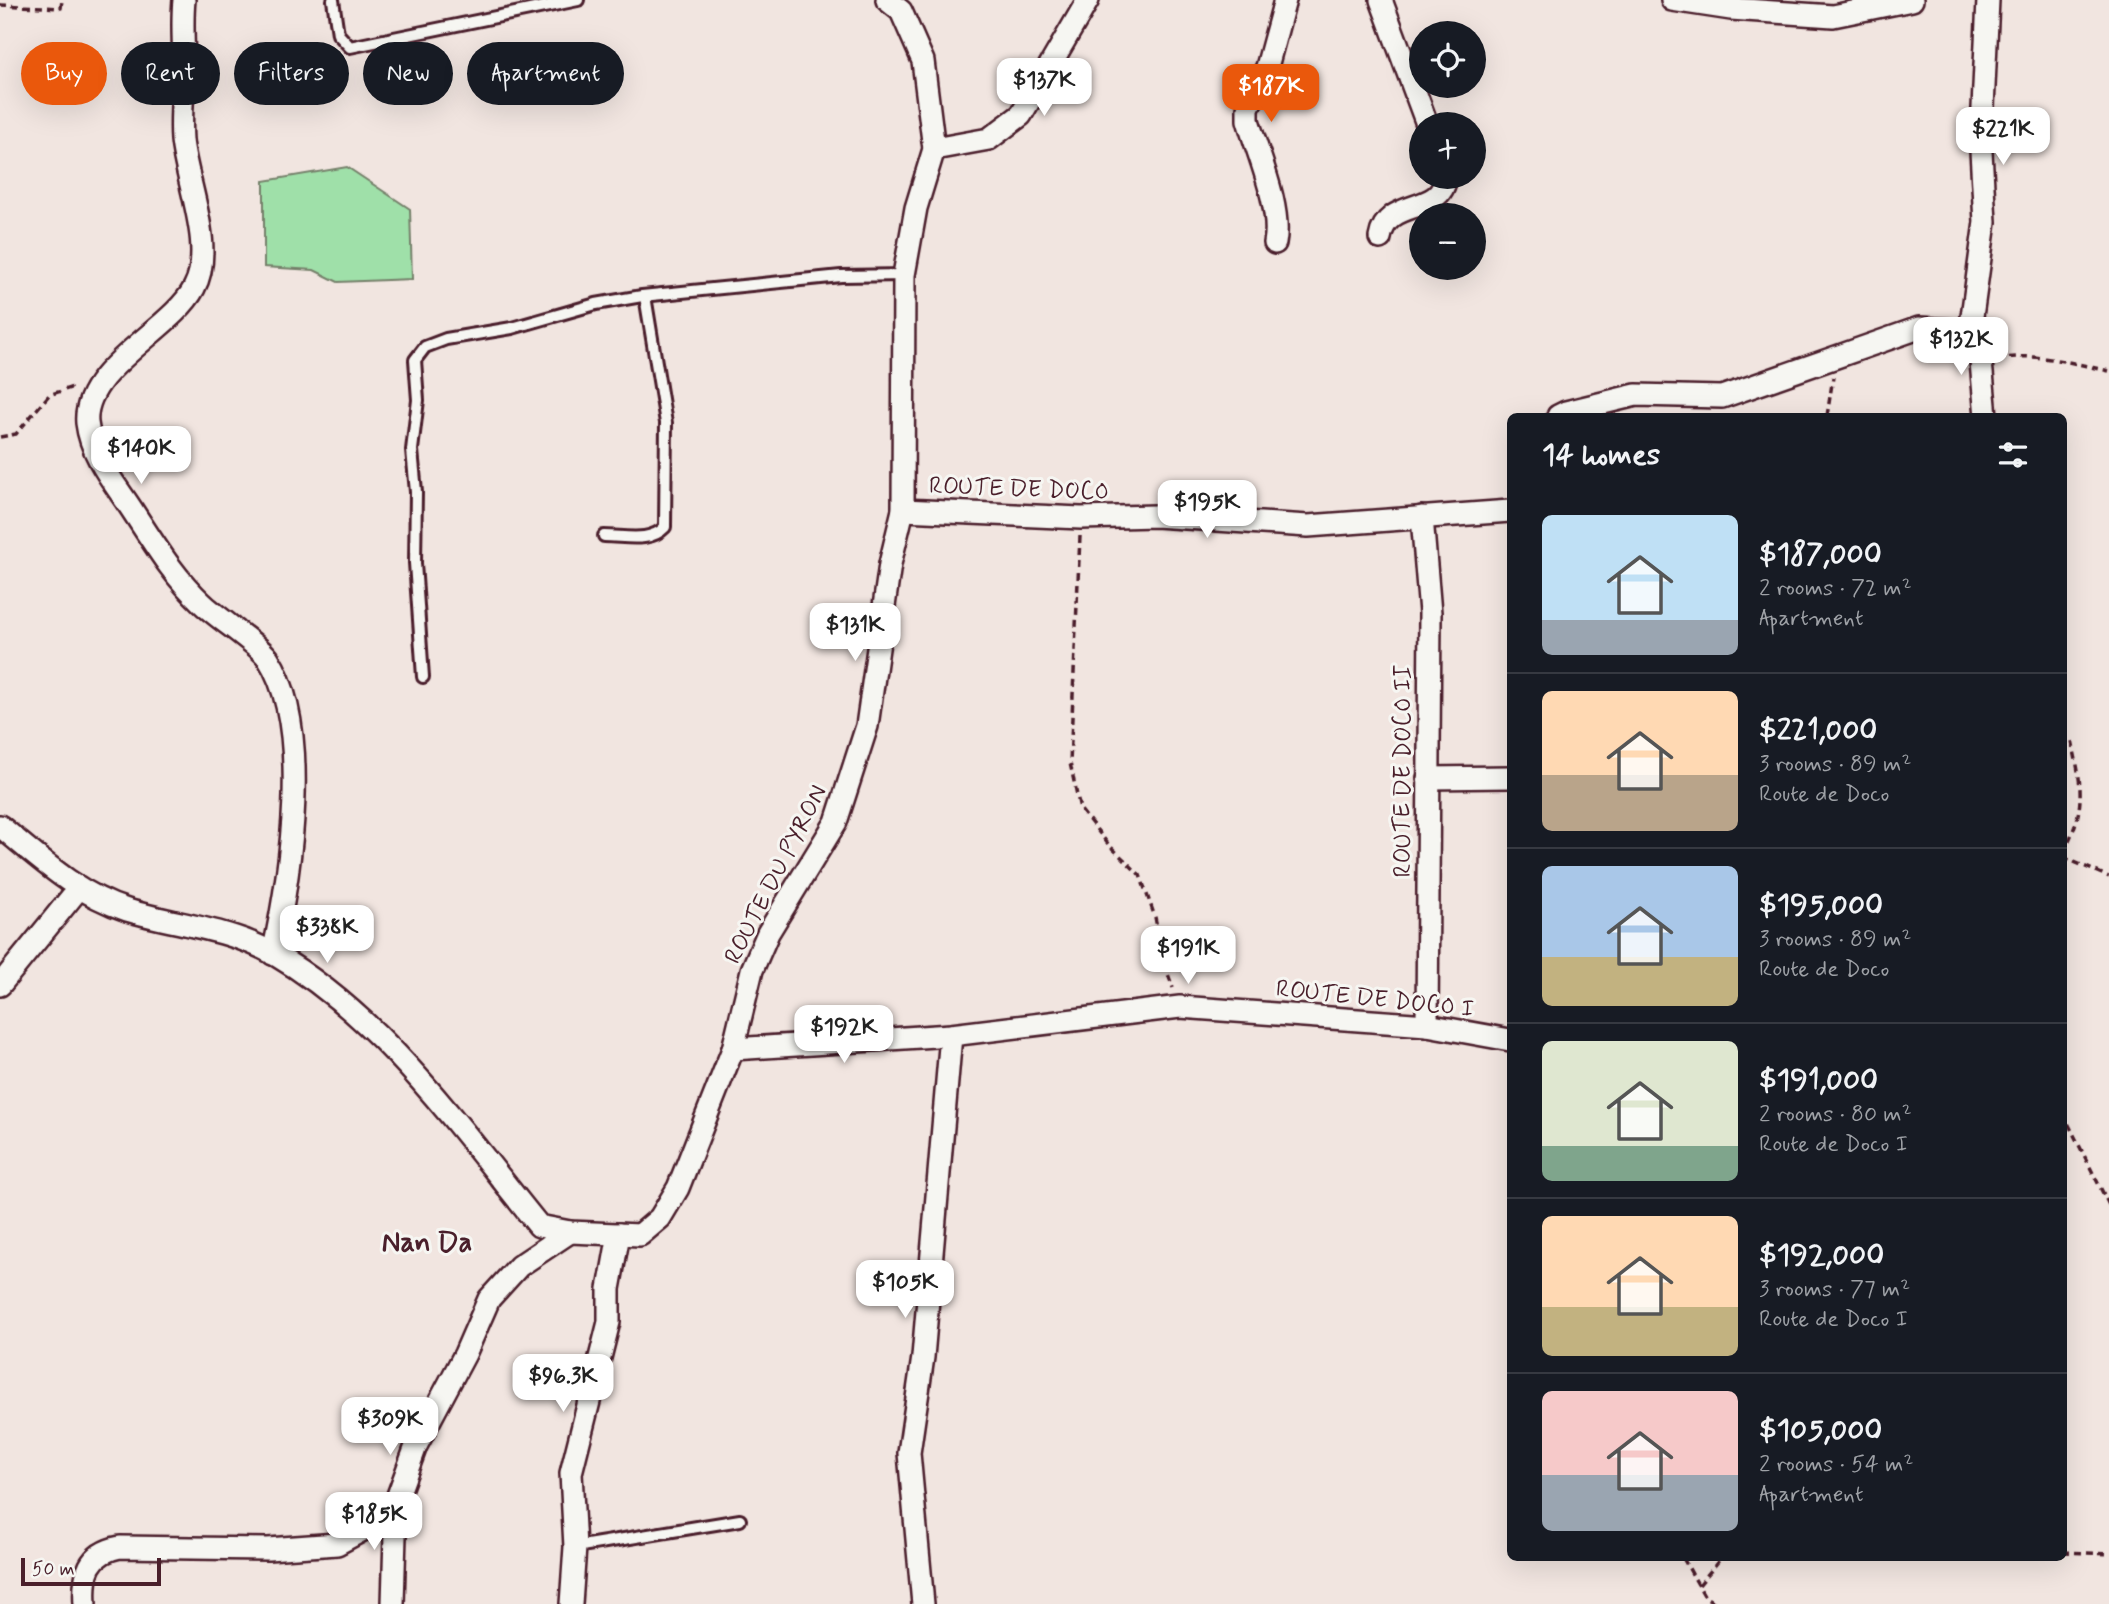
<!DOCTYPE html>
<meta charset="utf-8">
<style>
body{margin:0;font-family:Mynerve,sans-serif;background:#242831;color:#f1f3f6;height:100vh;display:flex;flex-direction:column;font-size:26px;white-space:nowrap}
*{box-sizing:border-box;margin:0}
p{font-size:23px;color:#9ea1a6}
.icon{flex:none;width:38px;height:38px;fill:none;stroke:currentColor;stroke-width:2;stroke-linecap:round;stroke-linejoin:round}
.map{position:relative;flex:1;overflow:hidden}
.side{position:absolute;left:1507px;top:413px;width:560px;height:1148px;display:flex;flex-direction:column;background:#171b24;border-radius:10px;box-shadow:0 7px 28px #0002}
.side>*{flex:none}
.top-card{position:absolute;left:21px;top:42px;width:665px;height:63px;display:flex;gap:14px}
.fabs{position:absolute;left:1409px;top:21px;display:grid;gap:14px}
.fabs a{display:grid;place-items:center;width:77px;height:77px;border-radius:50%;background:#171b24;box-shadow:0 7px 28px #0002;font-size:35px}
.scale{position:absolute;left:21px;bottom:18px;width:140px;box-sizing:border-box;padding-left:7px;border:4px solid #4a1f2b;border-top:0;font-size:19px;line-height:24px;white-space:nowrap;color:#4a1f2b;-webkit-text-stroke:5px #f6f6f2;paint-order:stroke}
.price{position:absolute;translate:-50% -60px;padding:0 16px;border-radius:14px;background:#fff;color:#222;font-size:23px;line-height:46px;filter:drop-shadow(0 2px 4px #0008)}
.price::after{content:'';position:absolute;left:50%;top:42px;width:21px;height:16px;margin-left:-10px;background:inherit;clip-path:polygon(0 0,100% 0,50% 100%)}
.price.active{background:#ea580c;color:#fff}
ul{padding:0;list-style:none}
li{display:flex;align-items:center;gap:21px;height:175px;padding:0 35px}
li+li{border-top:2px solid #363941}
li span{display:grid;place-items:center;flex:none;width:196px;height:140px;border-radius:10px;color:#555}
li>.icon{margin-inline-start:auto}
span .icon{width:84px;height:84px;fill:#fffc;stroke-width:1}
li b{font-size:30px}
h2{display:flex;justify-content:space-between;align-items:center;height:84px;padding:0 35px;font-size:30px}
.pill{padding:0 24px;border-radius:32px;background:#171b24;box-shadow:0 7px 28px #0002;font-size:24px;line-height:63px}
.pill.active{background:#ea580c;color:#fff}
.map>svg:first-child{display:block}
</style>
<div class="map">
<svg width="2109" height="1604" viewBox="0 0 2109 1604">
<rect width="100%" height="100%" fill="#f1e5e0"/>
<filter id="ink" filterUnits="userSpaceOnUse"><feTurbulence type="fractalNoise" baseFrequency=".0143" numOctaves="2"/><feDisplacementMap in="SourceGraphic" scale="14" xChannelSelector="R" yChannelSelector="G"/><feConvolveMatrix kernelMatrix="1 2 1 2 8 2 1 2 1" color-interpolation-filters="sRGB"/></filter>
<g filter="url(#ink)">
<path fill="#9fe0a9" stroke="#74806a" stroke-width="2" d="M347,167L410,209L412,279L338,282L314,270L264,267V181Z"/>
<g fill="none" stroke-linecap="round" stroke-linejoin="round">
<g stroke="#4a1f2b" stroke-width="16">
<g id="service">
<path d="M333,0L338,34L350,47L578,0"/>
<path d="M604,536C625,536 650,543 665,527L666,423L645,296"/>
<path d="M423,677L415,563L416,492L412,450L418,400L415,360L425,347L446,339L512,328L596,304L642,296L841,276L904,275"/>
<path d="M575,1547L740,1520"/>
</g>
</g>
<g stroke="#4a1f2b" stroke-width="26">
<g id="minor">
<path d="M184,0C182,20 183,39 184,59C184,86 180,113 182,140C186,182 216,248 194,288C172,330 82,369 87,423C91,457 117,486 134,513C155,545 174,577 202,603C216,617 259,645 268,658C313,728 290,876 273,954"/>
<path d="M1381,0L1427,124"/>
<path d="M1672,0L1731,9L1833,16L1912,0"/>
<path d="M934,149L989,139L1021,115L1088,0"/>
<path d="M1380,238C1387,196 1441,217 1446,177"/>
<path d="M1275,243C1282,208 1258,155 1248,120V108L1267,67L1285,0"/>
<path d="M1558,416L1566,412L1636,395L1722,397L1919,328L1970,331"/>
<path d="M1986,416L1981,362L1970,331L1985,222L1981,151L1988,0"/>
<path d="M903,510L1081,518L1155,516L1308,526L1510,511"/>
<path d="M1422,517L1430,613L1427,1025"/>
<path d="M1428,778L1510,777"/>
<path d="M0,826C40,859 77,894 127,910C176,925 229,928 274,954C385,1019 459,1128 539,1226L570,1232L640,1235L660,1218L678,1188L733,1049L752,970L768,933L836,822L867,726L890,564L903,510L904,275L916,208L934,149L923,61L901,11L887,0"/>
<path d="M0,985L79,888"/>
<path d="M733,1049L951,1035L1180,1007L1427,1025L1510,1040"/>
<path d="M85,1604C83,1574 88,1553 120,1547L268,1549L337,1544L372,1525L396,1501L416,1446L465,1354L489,1299L519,1266L570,1232"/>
<path d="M393,1604L396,1501"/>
<path d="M571,1604L575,1547L571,1473L609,1322V1289L619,1234"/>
<path d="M923,1604L909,1453L923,1357L951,1035"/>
</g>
</g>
<g stroke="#4a1f2b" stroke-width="3.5" stroke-dasharray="7 5" stroke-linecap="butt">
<path d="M0,5L61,8L62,0"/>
<path d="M1997,359C2035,352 2072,363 2109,371"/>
<path d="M1827,416L1833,377"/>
<path d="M0,437L16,434L49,395L76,386"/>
<path d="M1080,536L1070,763L1080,809L1109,845L1140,875L1155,917L1164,963L1173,988"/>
<path d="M2063,852C2088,807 2081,784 2071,736"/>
<path d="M2063,857L2109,877"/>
<path d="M2063,1113L2109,1205"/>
<path d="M2063,1552L2109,1554"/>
<path d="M1683,1558L1705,1597L1717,1604"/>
<path d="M1699,1585L1721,1558"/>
</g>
<use href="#service" stroke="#f6f6f2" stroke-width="10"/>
<use href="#minor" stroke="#f6f6f2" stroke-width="21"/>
</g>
</g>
<g text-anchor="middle" stroke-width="6" stroke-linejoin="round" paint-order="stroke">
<g font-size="24" fill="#4a1f2b" stroke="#f6f6f2">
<text transform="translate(1019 488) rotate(2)" y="8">ROUTE DE DOCO</text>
<text transform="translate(1402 771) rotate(-90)" y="8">ROUTE DE DOCO II</text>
<text transform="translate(775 874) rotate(-63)" y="8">ROUTE DU PYRON</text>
<text transform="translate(1375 998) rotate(6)" y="8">ROUTE DE DOCO I</text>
</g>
<g font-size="28" font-weight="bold" fill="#4a1f2b" stroke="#f6f6f2">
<text x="427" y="1251">Nan Da</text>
</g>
</g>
</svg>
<div class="fabs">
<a><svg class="icon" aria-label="locate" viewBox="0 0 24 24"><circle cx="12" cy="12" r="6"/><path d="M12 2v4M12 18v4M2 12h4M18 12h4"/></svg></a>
<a>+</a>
<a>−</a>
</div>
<div class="scale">50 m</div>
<b class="price" style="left:1044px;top:118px">$137K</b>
<b class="price active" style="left:1271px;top:124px">$187K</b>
<b class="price" style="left:2003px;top:167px">$221K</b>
<b class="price" style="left:1961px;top:377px">$132K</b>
<b class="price" style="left:141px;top:486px">$140K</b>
<b class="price" style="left:1207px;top:540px">$195K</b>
<b class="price" style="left:855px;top:663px">$131K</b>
<b class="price" style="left:327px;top:965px">$338K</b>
<b class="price" style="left:1188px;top:986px">$191K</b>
<b class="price" style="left:844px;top:1065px">$192K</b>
<b class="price" style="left:905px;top:1320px">$105K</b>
<b class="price" style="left:563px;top:1414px">$96.3K</b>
<b class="price" style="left:390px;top:1457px">$309K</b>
<b class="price" style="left:374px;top:1552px">$185K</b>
<div class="top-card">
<a class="pill active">Buy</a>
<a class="pill">Rent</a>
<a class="pill">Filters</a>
<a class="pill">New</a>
<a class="pill">Apartment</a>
</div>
<section class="side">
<h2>14 homes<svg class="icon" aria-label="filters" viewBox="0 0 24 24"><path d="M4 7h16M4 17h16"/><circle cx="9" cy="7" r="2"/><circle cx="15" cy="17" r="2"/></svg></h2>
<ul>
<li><span style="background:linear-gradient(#bfe0f5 75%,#9aa5b1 0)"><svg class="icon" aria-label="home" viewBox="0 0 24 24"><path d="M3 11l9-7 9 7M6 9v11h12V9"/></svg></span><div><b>$187,000</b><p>2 rooms · 72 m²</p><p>Apartment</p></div></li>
<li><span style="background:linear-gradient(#ffd9b3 60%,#b9a48a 0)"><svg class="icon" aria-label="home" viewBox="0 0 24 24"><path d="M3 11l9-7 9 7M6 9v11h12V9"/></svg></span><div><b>$221,000</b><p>3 rooms · 89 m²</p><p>Route de Doco</p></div></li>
<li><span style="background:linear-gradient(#a9c7e8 65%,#c2b280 0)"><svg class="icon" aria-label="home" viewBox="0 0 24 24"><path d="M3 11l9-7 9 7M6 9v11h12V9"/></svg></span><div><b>$195,000</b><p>3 rooms · 89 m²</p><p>Route de Doco</p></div></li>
<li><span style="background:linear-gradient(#dfe7d0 75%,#7fa58c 0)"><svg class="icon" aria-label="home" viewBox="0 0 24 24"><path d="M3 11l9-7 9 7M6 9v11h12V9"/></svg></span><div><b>$191,000</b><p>2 rooms · 80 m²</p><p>Route de Doco I</p></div></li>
<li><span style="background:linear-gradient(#ffd9b3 65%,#c2b280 0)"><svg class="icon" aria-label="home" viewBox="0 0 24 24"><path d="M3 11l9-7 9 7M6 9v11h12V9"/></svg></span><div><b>$192,000</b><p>3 rooms · 77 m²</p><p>Route de Doco I</p></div></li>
<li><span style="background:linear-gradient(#f6c9c9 60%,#9aa5b1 0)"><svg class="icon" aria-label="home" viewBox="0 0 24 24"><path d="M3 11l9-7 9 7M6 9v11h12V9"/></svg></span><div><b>$105,000</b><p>2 rooms · 54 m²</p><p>Apartment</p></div></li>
</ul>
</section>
</div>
